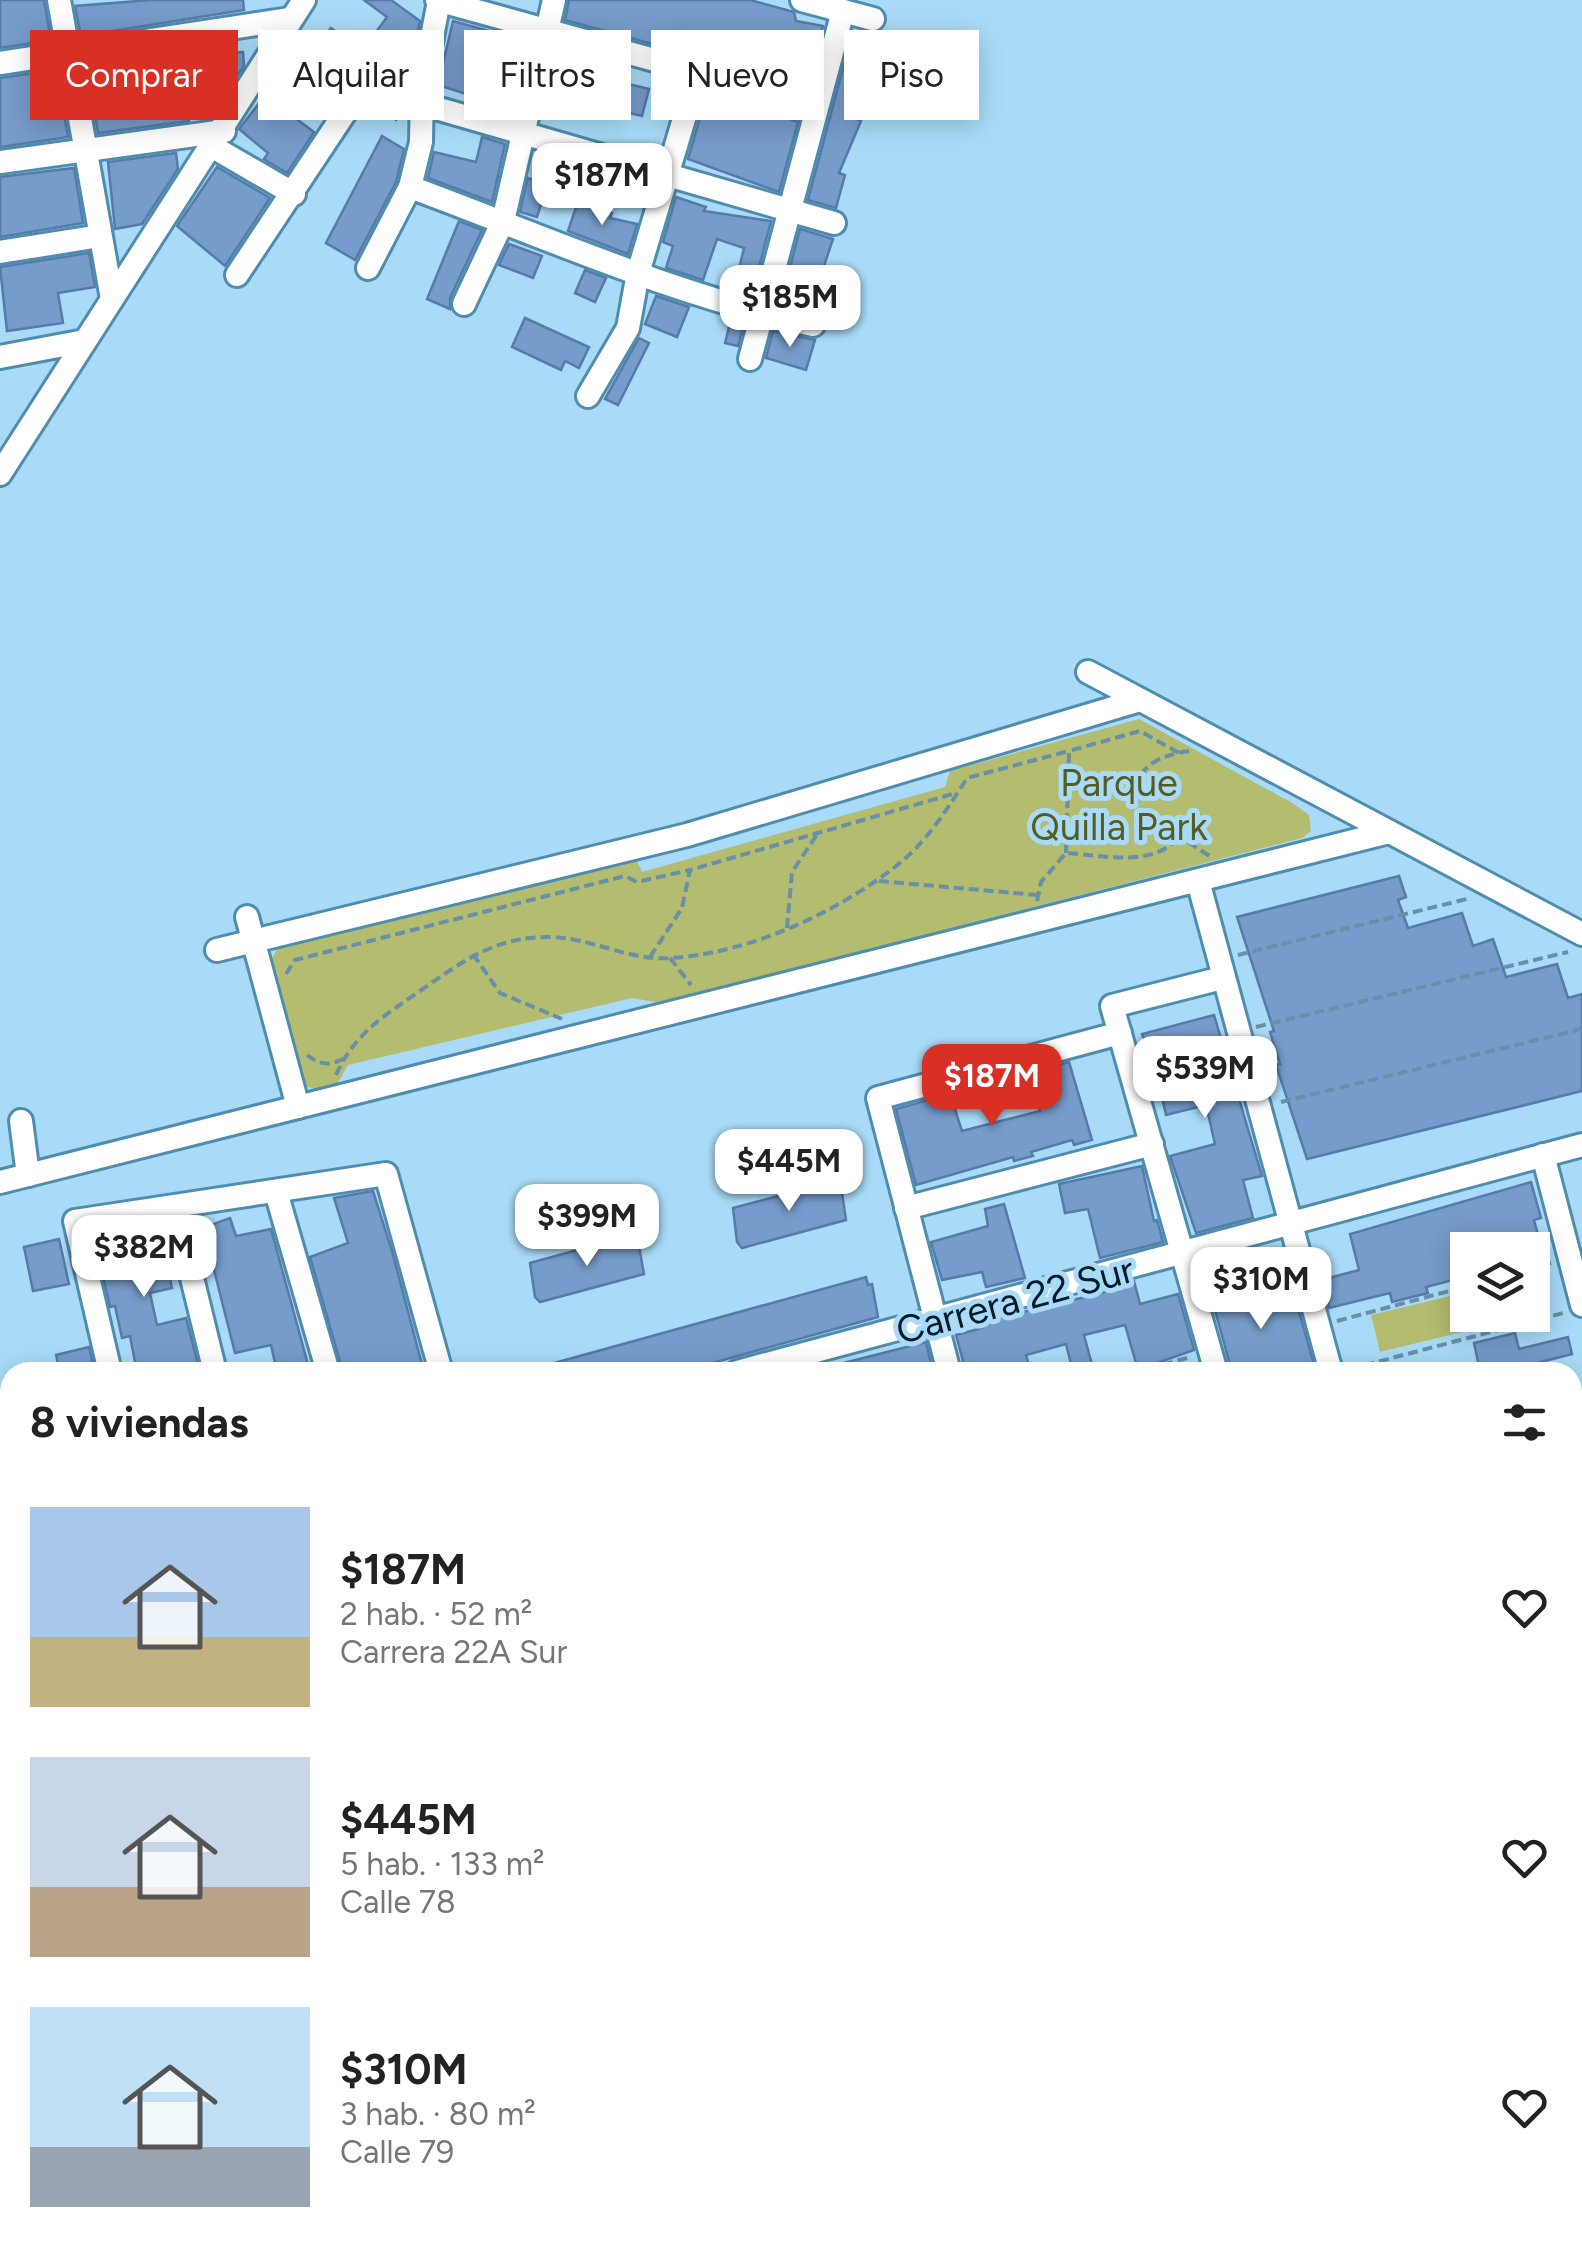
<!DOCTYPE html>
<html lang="es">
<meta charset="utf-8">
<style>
body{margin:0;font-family:Figtree,sans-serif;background:#f6f6f6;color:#222;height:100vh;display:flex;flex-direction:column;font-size:38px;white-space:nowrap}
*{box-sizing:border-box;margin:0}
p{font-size:32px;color:#767676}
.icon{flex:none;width:55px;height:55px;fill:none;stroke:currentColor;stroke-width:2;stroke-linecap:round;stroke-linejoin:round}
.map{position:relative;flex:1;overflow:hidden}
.details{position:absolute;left:0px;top:1362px;width:1582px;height:892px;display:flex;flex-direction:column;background:#fff;border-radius:30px 30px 0 0;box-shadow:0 5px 25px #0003}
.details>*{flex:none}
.top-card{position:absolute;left:30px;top:30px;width:1000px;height:90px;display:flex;gap:20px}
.buttons{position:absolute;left:1450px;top:1232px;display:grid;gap:20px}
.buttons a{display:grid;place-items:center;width:100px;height:100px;border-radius:0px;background:#fff;box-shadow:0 5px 25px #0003;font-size:50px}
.price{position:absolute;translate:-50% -85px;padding:0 22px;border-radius:20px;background:#fff;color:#222;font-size:32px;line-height:65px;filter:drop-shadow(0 2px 5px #0008)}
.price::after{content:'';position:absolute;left:50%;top:60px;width:30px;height:22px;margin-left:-15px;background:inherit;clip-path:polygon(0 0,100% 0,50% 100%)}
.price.active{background:#d93025;color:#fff}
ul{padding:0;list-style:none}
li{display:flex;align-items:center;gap:30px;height:250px;padding:0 30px}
li span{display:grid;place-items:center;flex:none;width:280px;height:200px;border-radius:0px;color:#555}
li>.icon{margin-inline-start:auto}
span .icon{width:120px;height:120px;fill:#fffc;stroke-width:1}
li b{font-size:42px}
h2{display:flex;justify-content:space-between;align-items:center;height:120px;padding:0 30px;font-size:42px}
.chip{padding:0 35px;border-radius:0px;background:#fff;box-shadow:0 5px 25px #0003;font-size:35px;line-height:90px}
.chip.active{background:#d93025;color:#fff}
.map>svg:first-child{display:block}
</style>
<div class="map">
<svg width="1582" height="2254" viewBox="0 0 1582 2254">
<defs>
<pattern id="cemetery-stones" width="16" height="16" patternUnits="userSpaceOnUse" patternTransform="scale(2.5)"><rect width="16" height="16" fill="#b3bc6f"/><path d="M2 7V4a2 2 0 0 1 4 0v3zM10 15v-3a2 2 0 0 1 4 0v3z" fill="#98a160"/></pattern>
</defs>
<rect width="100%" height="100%" fill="#a9dbf8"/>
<g fill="#b3bc6f">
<path d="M1139,719L1294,804L1309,815L1311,831L1302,838L661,1003L632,998L348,1065L336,1086L319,1090L305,1086L270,962L277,949L636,859L642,872L945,787L950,771Z"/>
<path d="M1467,1292L1468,1315H1514L1515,1319L1380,1352L1371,1315Z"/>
</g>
<path fill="url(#cemetery-stones)" d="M278,2245H541L536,2254H279Z"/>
<g fill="#769ccb" stroke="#567ba9" stroke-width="2.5">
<path d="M0,0H44L51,40L0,48Z"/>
<path d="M151,0H243L244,10L81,36L75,6Z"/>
<path d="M364,0H391L420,21L416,41L406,54L409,62L395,81L360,54L387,17Z"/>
<path d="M569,0H750L794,12L796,21L823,26L806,93L703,58L565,20Z"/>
<path d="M453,21L529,42L512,114L486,107L488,101L438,85Z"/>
<path d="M331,28L361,50L334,102L315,89L294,117L314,132L287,173L264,159L268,153L239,129L260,102L264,105L293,58L301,64Z"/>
<path d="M853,31L881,39L856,119L861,121L839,173L845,175L836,208L808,200Z"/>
<path d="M206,47L207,53L243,52L244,66L237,76L218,79L221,97L186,103L189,121L98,133L86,65Z"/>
<path d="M558,49L625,67L620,82L649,89L642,116L548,94Z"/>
<path d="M56,70L68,137L0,147V78Z"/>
<path d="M383,79L407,94L396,120L369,103Z"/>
<path d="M708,91L798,122L779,192L688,159Z"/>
<path d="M382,136L404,149L396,182L355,260L326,243Z"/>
<path d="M482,137L505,144L492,202L428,178L434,152L476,162Z"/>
<path d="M176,153L178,169L142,224L115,229L108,162Z"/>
<path d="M217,167L270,198L225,266L177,226Z"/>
<path d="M543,167L558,173L552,188L547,186L537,217L520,212L528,178L537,181Z"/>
<path d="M74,168L83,223L0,237V177Z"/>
<path d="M676,197L706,207L704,211L771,221L752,294L734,289L744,248L717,239L703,280L666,268L673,246L663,242Z"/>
<path d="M578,201L612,213L610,218L637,224L628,254L568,231Z"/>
<path d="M459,221L482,230L450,298V309L427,299Z"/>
<path d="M800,229L833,239L823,269L811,266L803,307L781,302Z"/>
<path d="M509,244L542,256L533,278L499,265Z"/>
<path d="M89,253L95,287L58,293L63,323L7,331L0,267Z"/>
<path d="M585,270L606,278L595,302L575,293Z"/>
<path d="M656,296L689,307L677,337L645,324Z"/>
<path d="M525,318L589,347L579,368L565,361L561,370L512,347Z"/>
<path d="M731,319L744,323L738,346L725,343Z"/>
<path d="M773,331L815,340L806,370L766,358Z"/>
<path d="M639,338L649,343L618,405L605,399Z"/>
<path d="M1399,876L1406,897L1398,900L1408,928L1462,913L1473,946L1493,939L1506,977L1557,964L1568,998L1582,994V1091L1307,1159L1276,1065L1280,1064L1270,1032L1274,1031L1237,917Z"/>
<path d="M1214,1015L1262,1176L1243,1180L1253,1218L1196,1233L1170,1156L1215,1144L1206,1105L1166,1115L1160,1088L1151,1090L1146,1071L1156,1069L1142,1034Z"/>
<path d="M1069,1062L1092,1140L1074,1145L1072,1140L1031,1152L1033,1156L1014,1161L1013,1157L916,1185L896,1109L950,1094L962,1131L1040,1111L1031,1072Z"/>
<path d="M1142,1166L1154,1221L1157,1220L1163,1242L1100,1258L1088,1209L1065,1213L1059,1184Z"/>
<path d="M835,1181L836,1188L841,1186L846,1220L742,1248L737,1242L733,1208Z"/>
<path d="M1531,1182L1541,1218L1534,1220L1542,1250H1468V1276L1426,1287L1428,1293L1392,1302L1390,1293L1329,1308L1325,1279L1359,1270L1350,1234Z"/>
<path d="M373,1191L392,1251L424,1372H343L310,1257L348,1243L334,1198Z"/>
<path d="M1004,1204L1025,1278L986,1287L982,1272L942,1280L931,1242L988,1226L985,1209Z"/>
<path d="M230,1218L236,1236L271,1229L310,1372H277L271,1345L235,1353L212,1262L208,1263L197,1230Z"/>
<path d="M122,1229L123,1234L160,1230L172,1288L150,1293L157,1325L186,1318L200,1372H137L130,1336L122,1338L115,1306L110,1307L96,1246V1233Z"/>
<path d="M632,1235L634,1242L638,1241L644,1274L540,1302L535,1297L530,1263Z"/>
<path d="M59,1239L69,1284L33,1291L24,1247Z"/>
<path d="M866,1277L868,1285L872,1284L878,1317L680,1372H541L540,1367Z"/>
<path d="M1253,1278L1261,1309L1296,1301L1316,1372H1232L1210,1292Z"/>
<path d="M1134,1281L1140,1304L1178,1294L1194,1350L1138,1370L1125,1325L1084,1335L1094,1372H1073L1066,1344L1026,1355L1031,1372H966L956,1335L982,1328L981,1322L1098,1294Z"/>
<path d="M1515,1333L1519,1349L1568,1337L1572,1354L1506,1371L1505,1366L1480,1371L1474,1343Z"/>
<path d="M926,1342L933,1372H828V1367Z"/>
<path d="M89,1347L95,1372H60L56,1355Z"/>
</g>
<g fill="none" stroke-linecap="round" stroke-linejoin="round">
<g stroke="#4f8daf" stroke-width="28">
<g id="minor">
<path d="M59,0L112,299"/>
<path d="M437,0L698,72L815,112"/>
<path d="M802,0L873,19"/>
<path d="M0,63L290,19"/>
<path d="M422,104L834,223"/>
<path d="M213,147L294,194"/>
<path d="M0,162L224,131"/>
<path d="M410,187C543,236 673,295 813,325"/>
<path d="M0,252L100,236"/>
<path d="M368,268L410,187L421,142L422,88L439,1"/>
<path d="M237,275L356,96"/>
<path d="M464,304L503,221L554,0"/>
<path d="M0,357L85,341"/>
<path d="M750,359L843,11"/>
<path d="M588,396L628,328L638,273L698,72"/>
<path d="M0,474L304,0"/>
<path d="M1088,672L1582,934"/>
<path d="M1198,881L1331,1372"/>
<path d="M247,917L298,1107"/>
<path d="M217,950L687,835L1140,700"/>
<path d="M21,1121L28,1175"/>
<path d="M1543,1155L1582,1305"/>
<path d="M0,1182L1389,832"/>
<path d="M276,1192L328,1372"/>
<path d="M175,1208L215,1372"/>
<path d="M906,1208L1152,1144"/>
<path d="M110,1372L75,1221L386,1174L441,1372"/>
<path d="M737,1372L1582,1145"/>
<path d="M949,1372L878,1098L1120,1033"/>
<path d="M1216,1372L1112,1006L1222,978"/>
<path d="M1572,1411L1582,1408"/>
<path d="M0,1461H10"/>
<path d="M1572,1731L1582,1714"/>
<path d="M1572,1755L1582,1761"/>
<path d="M1572,1860L1582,1875"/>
<path d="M1572,2058L1582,2051"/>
<path d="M264,2245V2254"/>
<path d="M547,2254L552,2245"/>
</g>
</g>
<g stroke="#6890a7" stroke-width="4" stroke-dasharray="10 5" stroke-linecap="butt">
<path d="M1189,751C1154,756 1128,771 1139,810L1211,857"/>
<path d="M1066,853L1069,751L1140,731L1179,753"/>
<path d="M879,881L1037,895"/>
<path d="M1037,901L1041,882L1066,853C1102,855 1156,869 1180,835"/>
<path d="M787,928L792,872L818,833"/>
<path d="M473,954L500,993L562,1019"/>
<path d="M1238,955L1471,898"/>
<path d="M650,957L682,908L690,870L956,793"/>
<path d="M670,958L691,985"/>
<path d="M286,974L295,960L625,876L637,882L690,870"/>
<path d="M1256,1027L1568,952"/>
<path d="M307,1055C320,1065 328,1066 343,1059"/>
<path d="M336,1075C354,1034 385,1015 420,991C463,961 496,936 551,937C592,938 629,961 671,958C749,953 834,914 895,867C925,844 947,810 967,778L1069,751"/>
<path d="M1281,1102L1582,1029"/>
<path d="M1532,1268L1551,1263"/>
<path d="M1337,1321L1468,1286"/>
<path d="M1350,1369L1563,1313"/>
<path d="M1134,1372L1191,1357"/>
<path d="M1572,1794L1581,1781"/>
</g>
<use href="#minor" stroke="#fff" stroke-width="22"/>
</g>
<g text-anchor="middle" stroke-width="10" stroke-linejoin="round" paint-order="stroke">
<g font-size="38" fill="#575c1f" stroke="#a9dbf8">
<text x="1119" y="796">Parque<tspan x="1119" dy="44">Quilla Park</tspan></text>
</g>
<g font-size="38" fill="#021c29" stroke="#a9dbf8">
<text transform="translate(1015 1300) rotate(-15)" y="13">Carrera 22 Sur</text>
</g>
</g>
</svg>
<div class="buttons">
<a><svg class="icon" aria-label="layers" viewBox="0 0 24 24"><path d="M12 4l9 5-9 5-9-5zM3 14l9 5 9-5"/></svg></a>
</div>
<b class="price" style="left:602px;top:228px">$187M</b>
<b class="price" style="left:790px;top:350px">$185M</b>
<b class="price" style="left:1205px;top:1121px">$539M</b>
<b class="price active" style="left:992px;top:1129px">$187M</b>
<b class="price" style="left:789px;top:1214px">$445M</b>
<b class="price" style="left:587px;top:1269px">$399M</b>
<b class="price" style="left:144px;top:1300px">$382M</b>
<b class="price" style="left:1261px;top:1332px">$310M</b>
<div class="top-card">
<a class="chip active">Comprar</a>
<a class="chip">Alquilar</a>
<a class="chip">Filtros</a>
<a class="chip">Nuevo</a>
<a class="chip">Piso</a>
</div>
<section class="details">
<h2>8 viviendas<svg class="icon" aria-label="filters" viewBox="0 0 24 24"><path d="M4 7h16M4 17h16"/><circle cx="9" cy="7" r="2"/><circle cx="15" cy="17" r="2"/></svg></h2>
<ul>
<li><span style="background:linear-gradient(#a9c7e8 65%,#c2b280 0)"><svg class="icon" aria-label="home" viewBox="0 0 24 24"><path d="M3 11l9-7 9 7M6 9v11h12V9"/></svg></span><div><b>$187M</b><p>2 hab. · 52 m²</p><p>Carrera 22A Sur</p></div><svg class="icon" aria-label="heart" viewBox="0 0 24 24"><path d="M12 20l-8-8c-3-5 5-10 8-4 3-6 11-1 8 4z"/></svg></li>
<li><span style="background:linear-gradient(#c9d6e8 65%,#b9a48a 0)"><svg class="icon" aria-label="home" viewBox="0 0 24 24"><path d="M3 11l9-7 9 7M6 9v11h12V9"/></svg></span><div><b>$445M</b><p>5 hab. · 133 m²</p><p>Calle 78</p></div><svg class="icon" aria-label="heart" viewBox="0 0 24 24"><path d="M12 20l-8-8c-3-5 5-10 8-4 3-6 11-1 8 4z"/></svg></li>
<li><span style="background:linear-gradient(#bfe0f5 70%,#9aa5b1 0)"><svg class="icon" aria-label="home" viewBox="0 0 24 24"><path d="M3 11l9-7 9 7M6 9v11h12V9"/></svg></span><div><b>$310M</b><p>3 hab. · 80 m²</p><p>Calle 79</p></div><svg class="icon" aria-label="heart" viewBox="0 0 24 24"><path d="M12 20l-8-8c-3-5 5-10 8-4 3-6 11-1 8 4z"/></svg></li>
</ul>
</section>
</div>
